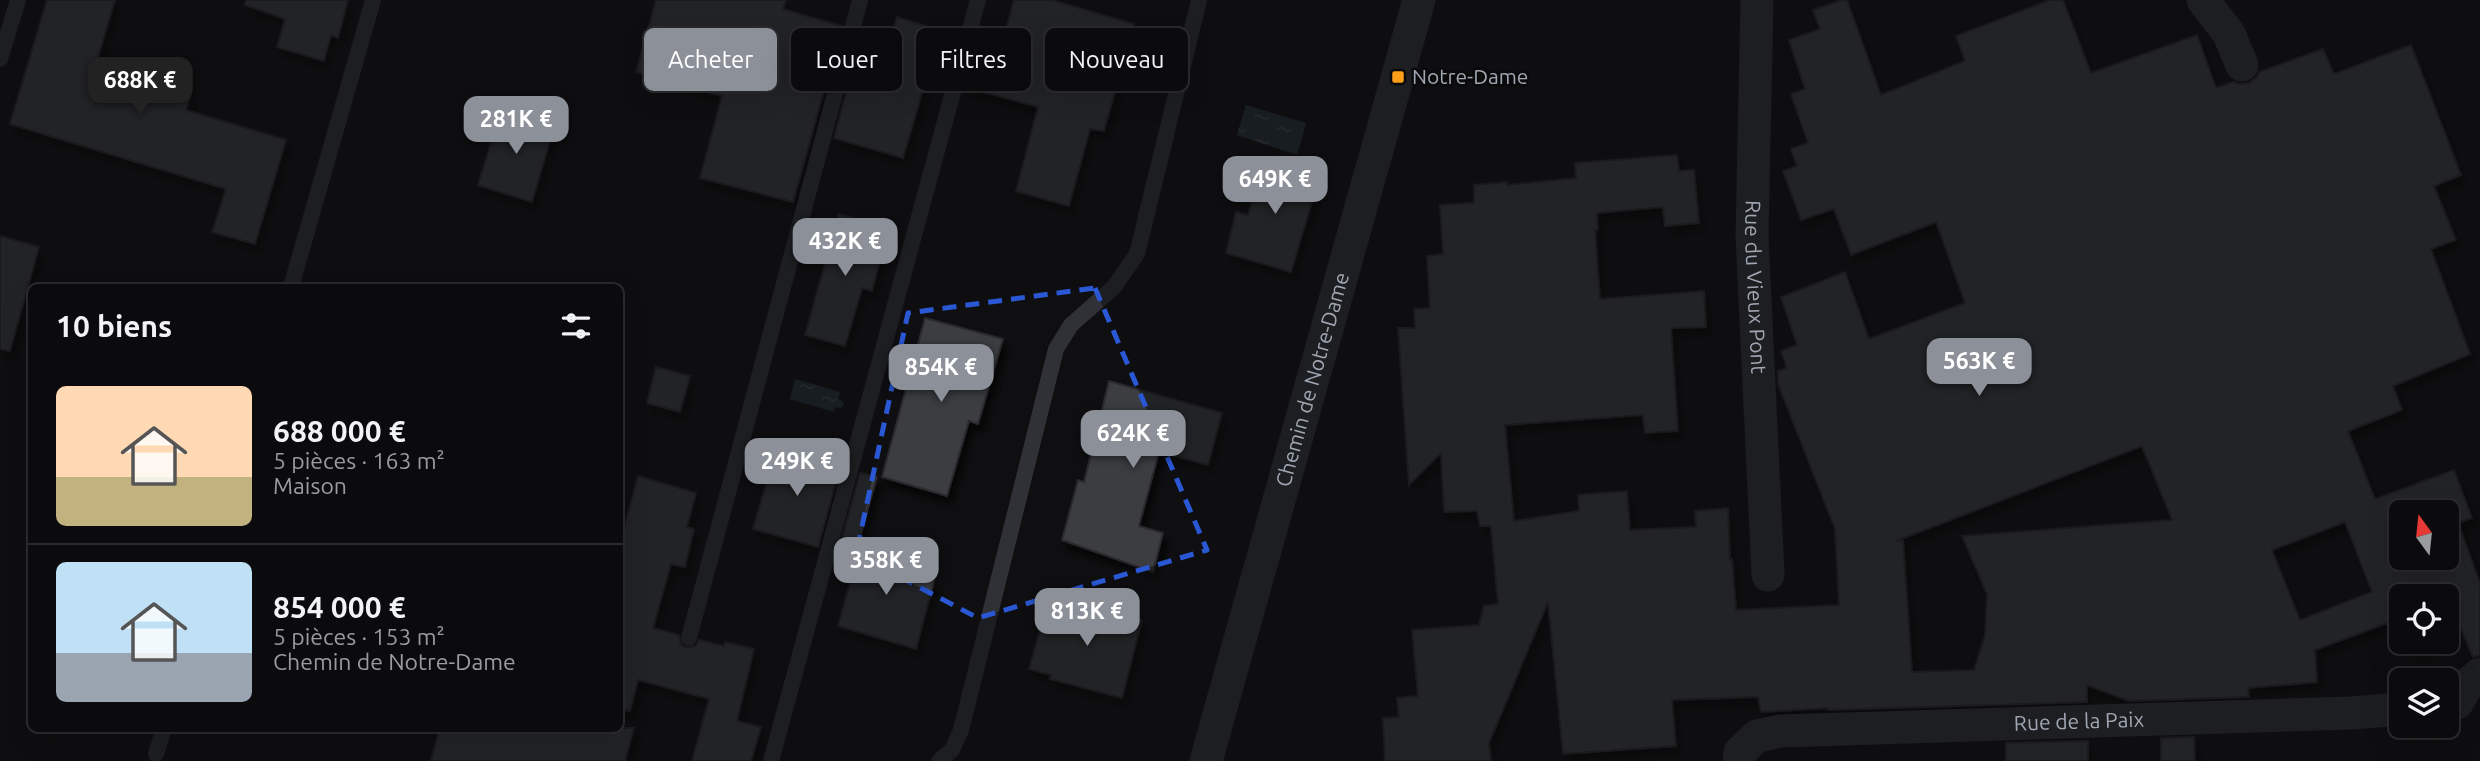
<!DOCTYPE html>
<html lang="fr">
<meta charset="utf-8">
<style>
body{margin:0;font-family:Ubuntu,sans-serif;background:#19191b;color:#f1f3f6;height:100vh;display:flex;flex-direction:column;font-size:26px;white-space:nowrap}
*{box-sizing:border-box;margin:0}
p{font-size:23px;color:#9a9b9d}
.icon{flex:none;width:38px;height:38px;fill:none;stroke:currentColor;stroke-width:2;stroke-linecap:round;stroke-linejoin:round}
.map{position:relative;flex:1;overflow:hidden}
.drawer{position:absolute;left:28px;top:284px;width:595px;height:448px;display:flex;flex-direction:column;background:#0b0b0d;border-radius:10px;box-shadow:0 7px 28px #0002,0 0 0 2px #2b2b2e}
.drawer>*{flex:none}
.top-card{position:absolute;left:644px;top:28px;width:665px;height:63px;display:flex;gap:14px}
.needle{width:46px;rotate:345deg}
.controls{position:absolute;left:2389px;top:500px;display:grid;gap:14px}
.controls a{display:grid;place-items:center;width:70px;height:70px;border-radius:10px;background:#0b0b0d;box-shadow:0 7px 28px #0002,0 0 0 2px #2b2b2e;font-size:35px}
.price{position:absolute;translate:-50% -60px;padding:0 16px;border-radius:14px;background:#8c9099;color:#fff;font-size:23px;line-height:46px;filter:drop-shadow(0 2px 4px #0008)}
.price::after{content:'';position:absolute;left:50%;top:42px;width:21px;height:16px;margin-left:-10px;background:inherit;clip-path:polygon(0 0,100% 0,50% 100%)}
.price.on{background:#222;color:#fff}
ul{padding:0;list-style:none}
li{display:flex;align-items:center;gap:21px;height:175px;padding:0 28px}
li+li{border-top:2px solid #2b2b2e}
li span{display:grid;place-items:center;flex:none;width:196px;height:140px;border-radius:10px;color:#555}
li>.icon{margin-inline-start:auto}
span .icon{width:84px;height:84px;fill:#fffc;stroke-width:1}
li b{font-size:30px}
h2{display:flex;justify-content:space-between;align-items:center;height:84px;padding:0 28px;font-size:30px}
.chip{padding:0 24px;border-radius:10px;background:#0b0b0d;box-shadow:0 7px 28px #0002,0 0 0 2px #2b2b2e;font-size:24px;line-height:63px}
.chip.on{background:#8c9099;color:#fff}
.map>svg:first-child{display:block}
</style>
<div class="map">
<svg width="2480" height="761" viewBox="0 0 2480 761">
<defs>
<pattern id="water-ripples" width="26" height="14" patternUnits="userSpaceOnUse" patternTransform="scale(1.75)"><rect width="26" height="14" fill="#252f35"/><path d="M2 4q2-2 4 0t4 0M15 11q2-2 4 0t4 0" fill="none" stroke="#414a50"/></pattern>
<filter id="shadow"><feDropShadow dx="4.5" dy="8" stdDeviation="3.5" flood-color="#0009"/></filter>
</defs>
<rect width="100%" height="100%" fill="#0f0f11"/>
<g fill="url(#water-ripples)">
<path d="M1246,105L1306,123L1297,155L1237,135Z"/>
<path d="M795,379L840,392L838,399L843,401L844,404L841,408L835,407L834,412L790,399Z"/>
</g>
<g fill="#3b3d41" stroke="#29292d" stroke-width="2" fill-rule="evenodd" filter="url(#shadow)">
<path d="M47,0H115L96,64L191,94L186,110L286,140L255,244L212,232L226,189L10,124Z"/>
<path d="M246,0H348L338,38L331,35L324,61L277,47L285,19L245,5Z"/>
<path d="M656,0H786L783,9L842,26L793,202L700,178L722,96L636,72Z"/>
<path d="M1014,0H1052L1134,24L1104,131L1090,129L1069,206L1016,191L1038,107L965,87L977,43L1000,50Z"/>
<path d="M1842,0H1847L1881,95L1965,61L1956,36L2050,0H2063L2091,73L2197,35L2216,88L2233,82L2240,84L2249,83L2257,77L2259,72L2323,49L2334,74L2411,45L2461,175L2434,186L2456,240L2431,249L2470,354L2393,386L2402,410L2348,431L2375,499L2454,470L2472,518L2458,523L2480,583V655L2473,657L2449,600L2446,601V597H2401V618L2315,650L2317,682L2248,688L2249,697L2129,701L2087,685V702L1828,710V708L1761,712L1758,697L1672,700L1676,746L1563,754L1548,602L1489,743L1491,761H1385L1383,718L1399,717L1397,698L1418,696L1412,630L1479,625L1484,606L1498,604L1491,526H1480L1477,511L1444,512L1441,453L1409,485L1398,328H1415L1414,309L1430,308L1427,256L1443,254L1440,205L1474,203V185L1507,182V185L1576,178L1575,163L1677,155L1679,171L1694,170L1699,223L1665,226L1663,207L1597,213L1598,230H1595L1600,299L1704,291L1706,327L1671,328L1678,431L1645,433L1643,415L1505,425L1514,521L1579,511L1578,495L1627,491L1630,530L1696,527L1695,511L1728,508L1730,559H1732L1736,610L1839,605L1835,529L1778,384V371L1787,368L1781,351L1797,345L1781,297L1845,272L1869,339L1965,303L1936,222L1851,255L1834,209L1801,220L1783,171L1797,166L1791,149L1808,143L1791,94L1805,89L1789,40L1820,29L1813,10ZM2142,446L2172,520L1962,536L1987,594L1985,636L1974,670L1912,672L1903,540L1896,541ZM2401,513H2446V558H2401ZM2345,522L2372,592L2300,620L2272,550Z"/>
<path d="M897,17L957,36L945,81L927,76L903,158L834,138L862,32L887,40L889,34L892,35Z"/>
<path d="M501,110L554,127L532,202L478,185Z"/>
<path d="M1274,156L1317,167L1310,192L1314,195L1291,272L1226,253L1236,212L1248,215L1259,178L1268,180Z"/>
<path d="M839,214L885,227L879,249L883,250L872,291L862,288L845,346L805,335Z"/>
<path d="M0,236L39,247L10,351L0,349Z"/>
<path d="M925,318L1003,339L978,424L969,421L947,496L882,477Z"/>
<path d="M656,367L690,376L680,412L647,403Z"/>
<path d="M1109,381L1222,413L1208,465L1159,452L1139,526L1163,533L1153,572L1062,540L1078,480L1084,482Z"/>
<path d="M776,450L840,467L818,547L753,529Z"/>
<path d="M860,473L877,477L854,557L838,553Z"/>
<path d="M638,476L696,493L687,527L694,529L685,567L671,564L653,628L679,635L681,645L687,648L696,646L699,640L724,646L725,642L754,649L737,721L761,727L751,761H692L709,699L638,680L630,711L620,710V544Z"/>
<path d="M862,540L913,555L907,574L934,581L916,649L838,626Z"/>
<path d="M1074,601L1142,620L1122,698L1050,679L1051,675L1029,669L1046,609L1070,616Z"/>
<path d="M440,728H634L625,761H431Z"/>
<path d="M2194,737L2195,761H2161V738Z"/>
<path d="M2088,741V761H2006V743Z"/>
</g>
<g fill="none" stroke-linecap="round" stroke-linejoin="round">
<g stroke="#303136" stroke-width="16">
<path d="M0,59L18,0"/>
<path d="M291,287L373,0"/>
<path d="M689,638L860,0"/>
<path d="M156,754L164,728"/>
<path d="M771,761L978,0"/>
<path d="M939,761L952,750L961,730L1056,349L1071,325L1114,287L1137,254L1199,0"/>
</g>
<g stroke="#303136" stroke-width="33">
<path id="s1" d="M1757,0L1752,236L1768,575"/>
<path d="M2203,0L2229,34L2242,65"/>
<path d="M2446,704L2457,703L2468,684L2480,674"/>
<path id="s2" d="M1206,761L1419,0"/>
<path id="s3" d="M1739,761L1740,752L1757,736L1781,731L2352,713L2401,709"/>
</g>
</g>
<path d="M0 0H2480V761H0ZM1095,288L1207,550L978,618L856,554L908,313Z" fill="#0f0f11" fill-opacity=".55" fill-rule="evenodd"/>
<path fill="none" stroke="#2a57d4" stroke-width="5" stroke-dasharray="14 9" stroke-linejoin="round" d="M1095,288L1207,550L978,618L856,554L908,313Z"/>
<rect fill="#ff9e19" stroke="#0a0a0b" stroke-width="2.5" x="1391" y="70" width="14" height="14" rx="3.5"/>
<g text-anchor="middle" stroke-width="5" stroke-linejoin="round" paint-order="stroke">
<g font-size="21" fill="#9fa7b3" stroke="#0a0a0b" text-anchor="start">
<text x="1412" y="84">Notre-Dame</text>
</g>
<g font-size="21" fill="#9fa7b3" stroke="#0a0a0b">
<text dy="7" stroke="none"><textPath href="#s1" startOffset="287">Rue du Vieux Pont</textPath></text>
<text dy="7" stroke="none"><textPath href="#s2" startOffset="396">Chemin de Notre-Dame</textPath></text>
<text dy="7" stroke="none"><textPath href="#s3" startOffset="355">Rue de la Paix</textPath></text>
</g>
</g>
</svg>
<div class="controls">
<a><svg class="needle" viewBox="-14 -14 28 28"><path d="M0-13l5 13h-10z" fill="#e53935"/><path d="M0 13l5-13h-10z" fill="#9a9b9d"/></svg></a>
<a><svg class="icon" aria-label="locate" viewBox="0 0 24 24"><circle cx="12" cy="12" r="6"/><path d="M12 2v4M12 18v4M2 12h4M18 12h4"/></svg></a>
<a><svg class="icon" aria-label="layers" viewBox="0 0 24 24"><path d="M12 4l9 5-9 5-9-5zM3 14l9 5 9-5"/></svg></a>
</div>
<b class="price on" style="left:140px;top:117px">688K €</b>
<b class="price" style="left:516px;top:156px">281K €</b>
<b class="price" style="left:1275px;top:216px">649K €</b>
<b class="price" style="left:845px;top:278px">432K €</b>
<b class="price" style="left:1979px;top:398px">563K €</b>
<b class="price" style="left:941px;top:404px">854K €</b>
<b class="price" style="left:1133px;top:470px">624K €</b>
<b class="price" style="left:797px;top:498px">249K €</b>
<b class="price" style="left:886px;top:597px">358K €</b>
<b class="price" style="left:1087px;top:648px">813K €</b>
<div class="top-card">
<a class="chip on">Acheter</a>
<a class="chip">Louer</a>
<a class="chip">Filtres</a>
<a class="chip">Nouveau</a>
</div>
<section class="drawer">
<h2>10 biens<svg class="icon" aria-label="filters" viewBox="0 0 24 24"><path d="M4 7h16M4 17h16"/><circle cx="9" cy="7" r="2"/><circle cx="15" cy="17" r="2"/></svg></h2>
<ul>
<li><span style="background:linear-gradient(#ffd9b3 65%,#c2b280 0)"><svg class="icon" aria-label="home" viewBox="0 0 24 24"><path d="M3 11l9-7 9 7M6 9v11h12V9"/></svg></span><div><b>688 000 €</b><p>5 pièces · 163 m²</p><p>Maison</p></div></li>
<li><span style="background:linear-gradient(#bfe0f5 65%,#9aa5b1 0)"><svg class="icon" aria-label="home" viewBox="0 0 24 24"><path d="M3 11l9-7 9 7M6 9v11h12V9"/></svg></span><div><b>854 000 €</b><p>5 pièces · 153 m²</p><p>Chemin de Notre-Dame</p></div></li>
</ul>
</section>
</div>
